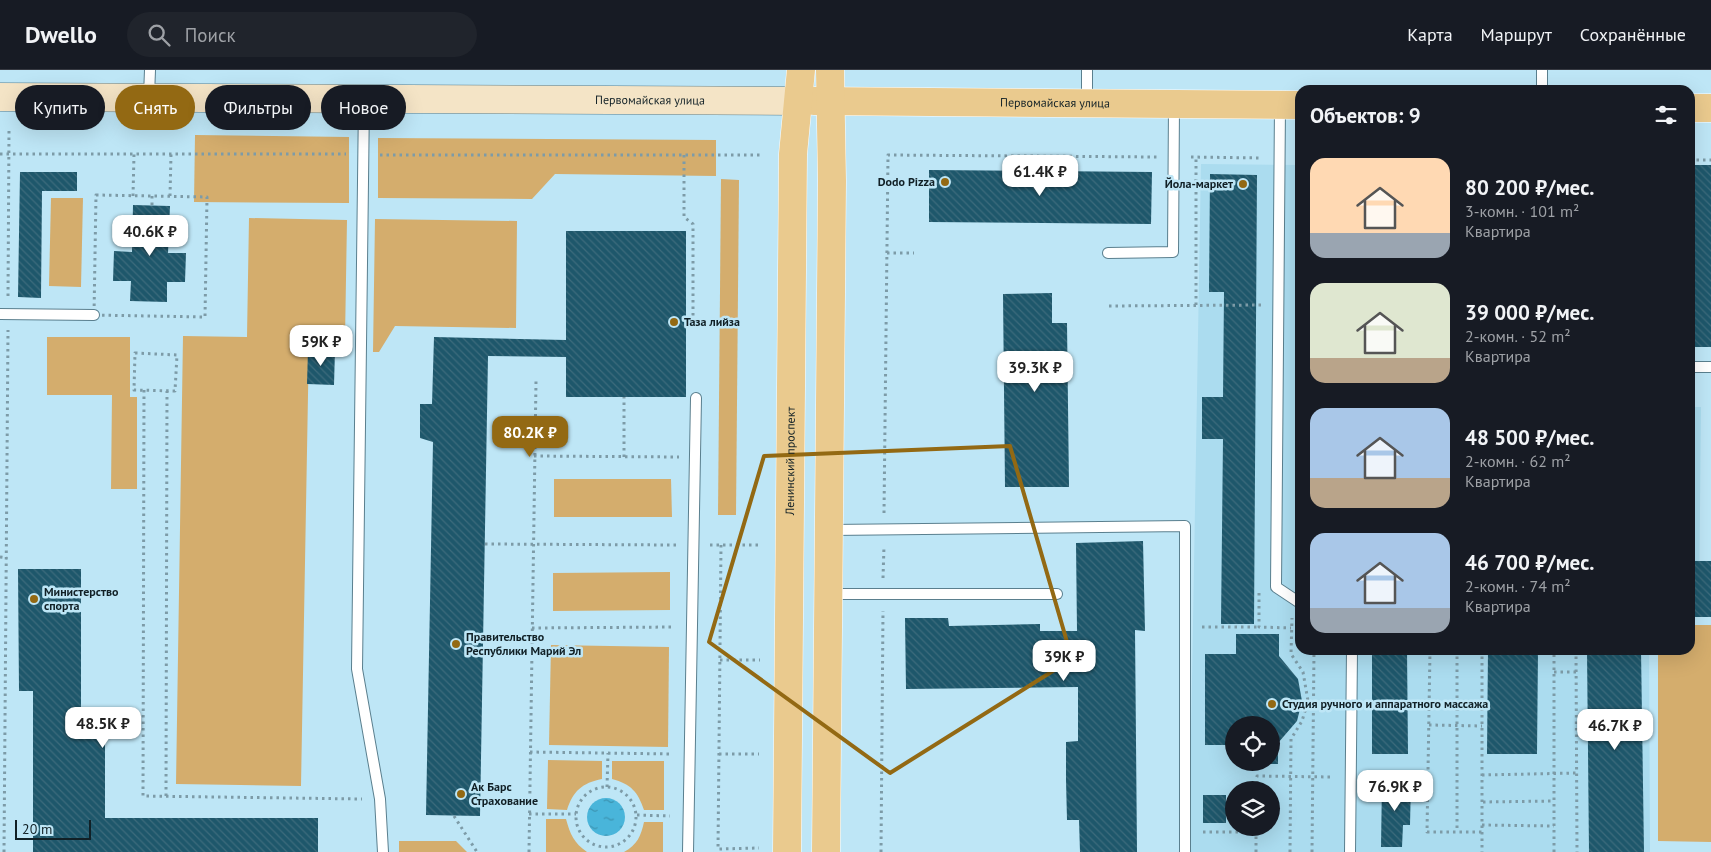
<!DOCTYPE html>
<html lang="ru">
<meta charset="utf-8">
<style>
body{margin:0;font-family:"PT Sans",sans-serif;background:#20242c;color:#f1f3f6;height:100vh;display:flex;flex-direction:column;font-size:19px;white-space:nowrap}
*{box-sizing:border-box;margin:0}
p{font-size:16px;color:#9ea1a6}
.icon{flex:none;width:28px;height:28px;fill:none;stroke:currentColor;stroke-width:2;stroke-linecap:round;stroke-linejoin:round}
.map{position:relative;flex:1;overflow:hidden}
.details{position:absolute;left:1295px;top:15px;width:400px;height:570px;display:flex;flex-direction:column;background:#171b24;border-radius:15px;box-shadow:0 5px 20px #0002}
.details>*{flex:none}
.hud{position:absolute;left:15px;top:15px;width:475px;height:45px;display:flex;gap:10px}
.fabs{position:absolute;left:1225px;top:646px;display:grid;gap:10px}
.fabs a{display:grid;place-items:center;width:55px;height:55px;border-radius:50%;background:#171b24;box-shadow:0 5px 20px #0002;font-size:25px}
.scale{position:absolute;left:15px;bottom:12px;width:76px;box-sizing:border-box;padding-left:5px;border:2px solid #112026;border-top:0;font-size:14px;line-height:18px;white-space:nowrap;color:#112026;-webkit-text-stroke:4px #bee6f6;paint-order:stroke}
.price{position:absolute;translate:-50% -42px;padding:0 11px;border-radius:10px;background:#fff;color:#222;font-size:16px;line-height:32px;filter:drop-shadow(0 1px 2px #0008)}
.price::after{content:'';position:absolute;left:50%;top:30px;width:15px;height:11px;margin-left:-8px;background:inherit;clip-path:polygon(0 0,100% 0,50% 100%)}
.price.current{background:#936913;color:#fff}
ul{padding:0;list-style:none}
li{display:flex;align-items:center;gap:15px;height:125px;padding:0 15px}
li span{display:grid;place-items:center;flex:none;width:140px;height:100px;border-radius:15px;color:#555}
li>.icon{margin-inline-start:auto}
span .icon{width:60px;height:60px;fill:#fffc;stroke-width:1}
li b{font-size:21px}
h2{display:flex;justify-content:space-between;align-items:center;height:60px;padding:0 15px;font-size:21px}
.chip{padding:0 18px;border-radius:22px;background:#171b24;box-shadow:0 5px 20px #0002;font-size:18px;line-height:45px}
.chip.current{background:#936913;color:#fff}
header{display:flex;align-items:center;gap:30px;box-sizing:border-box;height:70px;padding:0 25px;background:#171b24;border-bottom:1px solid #363941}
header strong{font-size:24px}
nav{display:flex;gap:28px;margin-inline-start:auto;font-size:18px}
.search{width:350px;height:45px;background:#20242c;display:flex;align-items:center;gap:12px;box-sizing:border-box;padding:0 18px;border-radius:28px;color:#9ea1a6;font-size:19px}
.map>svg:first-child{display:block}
</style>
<header>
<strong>Dwello</strong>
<div class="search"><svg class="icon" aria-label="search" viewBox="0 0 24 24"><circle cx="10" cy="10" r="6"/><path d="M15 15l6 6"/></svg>Поиск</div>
<nav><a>Карта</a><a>Маршрут</a><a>Сохранённые</a></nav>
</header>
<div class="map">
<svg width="1711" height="782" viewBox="0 0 1711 782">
<defs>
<pattern id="water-ripples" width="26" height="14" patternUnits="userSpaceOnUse" patternTransform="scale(1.25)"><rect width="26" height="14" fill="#49b5da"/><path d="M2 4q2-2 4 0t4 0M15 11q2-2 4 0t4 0" fill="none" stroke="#3b93b1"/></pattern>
<pattern id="building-back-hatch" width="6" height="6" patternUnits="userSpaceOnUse" patternTransform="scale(1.25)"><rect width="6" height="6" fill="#1e576b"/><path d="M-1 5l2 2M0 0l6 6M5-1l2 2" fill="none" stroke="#3d6b7c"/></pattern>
</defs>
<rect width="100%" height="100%" fill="#bee6f6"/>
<g fill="#abdcef" fill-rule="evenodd">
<path d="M1201,94L1300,95V580H1649L1650,782H1189ZM1234,655H1271V692H1234ZM1234,720H1271V758H1234Z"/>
<path d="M1690,337H1701L1699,544H1690Z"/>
</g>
<g fill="#d4ad6d">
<path d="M195,65L349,67V133L194,132Z"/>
<path d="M378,68L716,70V106L555,104L532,129L378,128Z"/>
<path d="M721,109L739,110L736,445H718Z"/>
<path d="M51,128H83L81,217L49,216Z"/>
<path d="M249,148L347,150L345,269H309L301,716L176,714L183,266L247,267Z"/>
<path d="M375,149L517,151L516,258L395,256L379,282H373Z"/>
<path d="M47,267H130V327H137V419H111L112,325H47Z"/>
<path d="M554,409H671L672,447H554Z"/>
<path d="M670,502V540L553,541V503Z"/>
<path d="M1690,555H1711V772L1658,771V580H1690Z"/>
<path d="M551,575L669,577L668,677L549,675Z"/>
<path d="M548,690L602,691V709C582,713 573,721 567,740L547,739Z"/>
<path d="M612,691H664V740H644C638,722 631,714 612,709Z"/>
<path d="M546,749H566C570,764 574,773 587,782H546Z"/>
<path d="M644,752H663V782H624C637,775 641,766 644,752Z"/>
<path d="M399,771H456L467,782H399Z"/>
</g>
<circle fill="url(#water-ripples)" cx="606" cy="747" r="19"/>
<g fill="url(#building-back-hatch)">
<rect x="1690" y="95" width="21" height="182"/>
<path d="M929,100L1152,102L1151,154L929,152Z"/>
<path d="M20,102H77V121H42L41,228L18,227Z"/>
<path d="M1210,104L1257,105L1254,554H1221L1223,369H1202V327H1223L1224,222H1209Z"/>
<path d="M133,135L170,136L168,183H186L185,212H167V232L130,231L131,211H113L114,181L132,182Z"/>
<path d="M566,161H686V327H566V287L488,286L480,746L426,745L433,372L420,368V334H432L434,267L566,270Z"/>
<path d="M1052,223V253H1067L1069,417H1005L1003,224Z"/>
<path d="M308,280H335L334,315L307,314Z"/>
<path d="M1143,471L1145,561L1135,560L1137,782H1080L1079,750H1067L1066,710V672L1078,671V617L906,619L905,548H948L949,556L1040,554V561H1077L1076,473Z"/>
<rect x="1690" y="491" width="21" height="56"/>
<path d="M18,499H81V659H105V748H318V782H33V621H19Z"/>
<path d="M1236,564H1279V586L1298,609L1302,631L1297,651L1278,673V694H1264L1271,692V655H1234V675H1205V584H1236Z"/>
<path d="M1372,580H1407L1408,684H1372Z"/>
<path d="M1488,580H1538L1537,684H1487Z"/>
<path d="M1587,580H1641L1644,782H1589Z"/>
<path d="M1382,712H1411L1410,755H1403L1402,777H1381Z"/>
<rect x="1203" y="725" width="23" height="28"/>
</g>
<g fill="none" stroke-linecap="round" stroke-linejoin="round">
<g stroke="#5a7f8e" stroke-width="12">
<g id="service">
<path d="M1542,0V20"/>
<path d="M149,26L150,0"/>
<path d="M364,30L357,599L380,729L383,782"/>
<path d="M1087,33V0"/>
<path d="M1280,36L1276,517L1300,533"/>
<path d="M1108,183L1173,182L1174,35"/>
<path d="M0,244L94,245"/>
<path d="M1690,297H1711"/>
<path d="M830,460L1185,456V782"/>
<path d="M830,524H1057"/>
<path d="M688,782L696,328"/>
<path d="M1350,782L1352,580"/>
</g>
</g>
<g stroke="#5a7f8e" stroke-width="29">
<g id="secondary">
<path id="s1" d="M0,27L798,31"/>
</g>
</g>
<g stroke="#fff" stroke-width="29">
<g id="primary">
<path id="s2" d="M814,31L1300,35"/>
<path d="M1690,38H1711"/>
<path id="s3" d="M787,782L793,84L801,0"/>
<path d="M826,782L832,111L830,0"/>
</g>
</g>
<g stroke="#7d9ba7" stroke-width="3" stroke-dasharray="2.5 4" stroke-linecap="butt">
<path d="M0,84H346"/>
<path d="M380,85H762"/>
<path d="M684,85V147L693,154V252H686"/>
<path d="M1191,87L1262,88"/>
<path d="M1690,90H1711"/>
<path d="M96,125L207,127L205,247L94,245Z"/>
<path d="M133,126L134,84"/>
<path d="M170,126L171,84"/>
<path d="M152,135V126"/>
<path d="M887,183H914"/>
<path d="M8,226L9,60"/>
<path d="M1196,235V87"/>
<path d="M1109,236L1261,235"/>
<path d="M135,283L177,285L175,321L134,320Z"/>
<path d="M144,320L143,726L362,729"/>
<path d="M534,386L679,387"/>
<path d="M624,387V327"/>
<path d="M884,443L888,85L1157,87"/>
<path d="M485,474L676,475"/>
<path d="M710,475H760"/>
<path d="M721,475L718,779L759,778"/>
<path d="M0,487L7,488"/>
<path d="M883,508L884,476"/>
<path d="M1259,523V557L1291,558"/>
<path d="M1202,557H1259"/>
<path d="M532,558L674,557"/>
<path d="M1430,580L1427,762H1482"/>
<path d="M1457,580V762"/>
<path d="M1482,580V782"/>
<path d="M1576,580L1577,782"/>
<path d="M720,590H760"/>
<path d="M1554,602H1576"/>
<path d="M1429,655L1482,656"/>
<path d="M530,682L672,684"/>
<path d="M719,684H759"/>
<path d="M1482,705L1577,703"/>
<path d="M1369,708L1428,709"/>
<path d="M607,717L608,683"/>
<circle cx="606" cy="747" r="30"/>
<path d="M1257,720V706L1332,707"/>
<path d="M166,726L167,321"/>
<path d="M1483,732L1554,731"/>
<path d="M529,744H576"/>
<path d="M637,745L670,746"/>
<path d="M454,746L477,782"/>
<path d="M1482,755L1554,756"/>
<path d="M1203,762H1256"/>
<path d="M4,782L8,260"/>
<path d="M529,782L536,311"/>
<path d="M881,782L883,541"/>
<path d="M1256,782V758"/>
<path d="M1290,782L1291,669L1302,651L1308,631L1303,602L1291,584L1292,548"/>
<path d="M1312,782L1314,580"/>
<path d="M1554,782V580"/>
</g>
<use href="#service" stroke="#fff" stroke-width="10"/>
<use href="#secondary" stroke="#f4e4c6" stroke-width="28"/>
<use href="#primary" stroke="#eaca8e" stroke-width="28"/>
</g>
<path fill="none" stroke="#936913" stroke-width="4" stroke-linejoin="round" d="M1010,376L1072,589L890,703L709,572L764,386Z"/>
<g fill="#936913" stroke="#bee6f6" stroke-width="2">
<circle cx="945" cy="112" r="5"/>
<circle cx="1243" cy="114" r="5"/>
<circle cx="674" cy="252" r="5"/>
<circle cx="34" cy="529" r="5"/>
<circle cx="456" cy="574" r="5"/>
<circle cx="1272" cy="634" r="5"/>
<circle cx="461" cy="724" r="5"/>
</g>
<g text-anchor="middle" stroke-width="5" stroke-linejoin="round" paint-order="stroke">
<g font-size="12" fill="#112026" stroke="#bee6f6">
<text dy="4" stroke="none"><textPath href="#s1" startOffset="650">Первомайская улица</textPath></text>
<text dy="4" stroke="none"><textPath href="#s2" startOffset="241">Первомайская улица</textPath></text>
<text dy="4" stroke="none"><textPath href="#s3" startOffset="391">Ленинский проспект</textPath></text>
</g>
<g font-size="12" font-weight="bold" fill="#112026" stroke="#bee6f6" text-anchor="start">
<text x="935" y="116" text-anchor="end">Dodo Pizza</text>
<text x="1233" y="118" text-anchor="end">Йола-маркет</text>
<text x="684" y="256">Таза лийза</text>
<text x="44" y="526">Министерство<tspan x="44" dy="14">спорта</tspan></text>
<text x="466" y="571">Правительство<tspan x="466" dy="14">Республики Марий Эл</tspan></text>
<text x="1282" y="638">Студия ручного и аппаратного массажа</text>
<text x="471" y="721">Ак Барс<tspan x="471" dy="14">Страхование</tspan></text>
</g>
</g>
</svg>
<div class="fabs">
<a><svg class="icon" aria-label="locate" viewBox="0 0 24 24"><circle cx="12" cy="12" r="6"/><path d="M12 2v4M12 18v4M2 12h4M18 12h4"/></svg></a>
<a><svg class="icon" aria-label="layers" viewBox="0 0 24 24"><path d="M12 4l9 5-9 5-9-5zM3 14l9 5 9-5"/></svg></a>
</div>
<div class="scale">20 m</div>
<b class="price" style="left:1040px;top:127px">61.4K ₽</b>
<b class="price" style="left:150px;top:187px">40.6K ₽</b>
<b class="price" style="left:321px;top:297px">59K ₽</b>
<b class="price" style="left:1035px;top:323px">39.3K ₽</b>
<b class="price current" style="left:530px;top:388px">80.2K ₽</b>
<b class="price" style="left:1064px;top:612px">39K ₽</b>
<b class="price" style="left:103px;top:679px">48.5K ₽</b>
<b class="price" style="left:1615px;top:681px">46.7K ₽</b>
<b class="price" style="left:1395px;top:742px">76.9K ₽</b>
<div class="hud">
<a class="chip">Купить</a>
<a class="chip current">Снять</a>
<a class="chip">Фильтры</a>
<a class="chip">Новое</a>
</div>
<section class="details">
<h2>Объектов: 9<svg class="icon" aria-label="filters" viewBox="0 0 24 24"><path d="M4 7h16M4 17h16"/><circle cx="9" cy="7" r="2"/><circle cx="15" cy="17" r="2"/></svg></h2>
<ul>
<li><span style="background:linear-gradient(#ffd9b3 75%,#9aa5b1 0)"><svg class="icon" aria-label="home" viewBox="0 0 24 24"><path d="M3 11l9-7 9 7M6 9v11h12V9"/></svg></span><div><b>80 200 ₽/мес.</b><p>3-комн. · 101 m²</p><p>Квартира</p></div></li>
<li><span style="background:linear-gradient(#dfe7d0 75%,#b9a48a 0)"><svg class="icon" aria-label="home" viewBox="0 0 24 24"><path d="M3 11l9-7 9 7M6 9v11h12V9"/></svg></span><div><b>39 000 ₽/мес.</b><p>2-комн. · 52 m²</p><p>Квартира</p></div></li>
<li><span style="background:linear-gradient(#a9c7e8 70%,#b9a48a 0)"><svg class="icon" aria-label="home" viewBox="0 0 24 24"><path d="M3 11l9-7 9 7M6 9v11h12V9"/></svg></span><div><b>48 500 ₽/мес.</b><p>2-комн. · 62 m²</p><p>Квартира</p></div></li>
<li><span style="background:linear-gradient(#a9c7e8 75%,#9aa5b1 0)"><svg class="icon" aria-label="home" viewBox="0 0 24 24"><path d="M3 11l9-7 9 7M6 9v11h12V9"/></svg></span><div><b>46 700 ₽/мес.</b><p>2-комн. · 74 m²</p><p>Квартира</p></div></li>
</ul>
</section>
</div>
